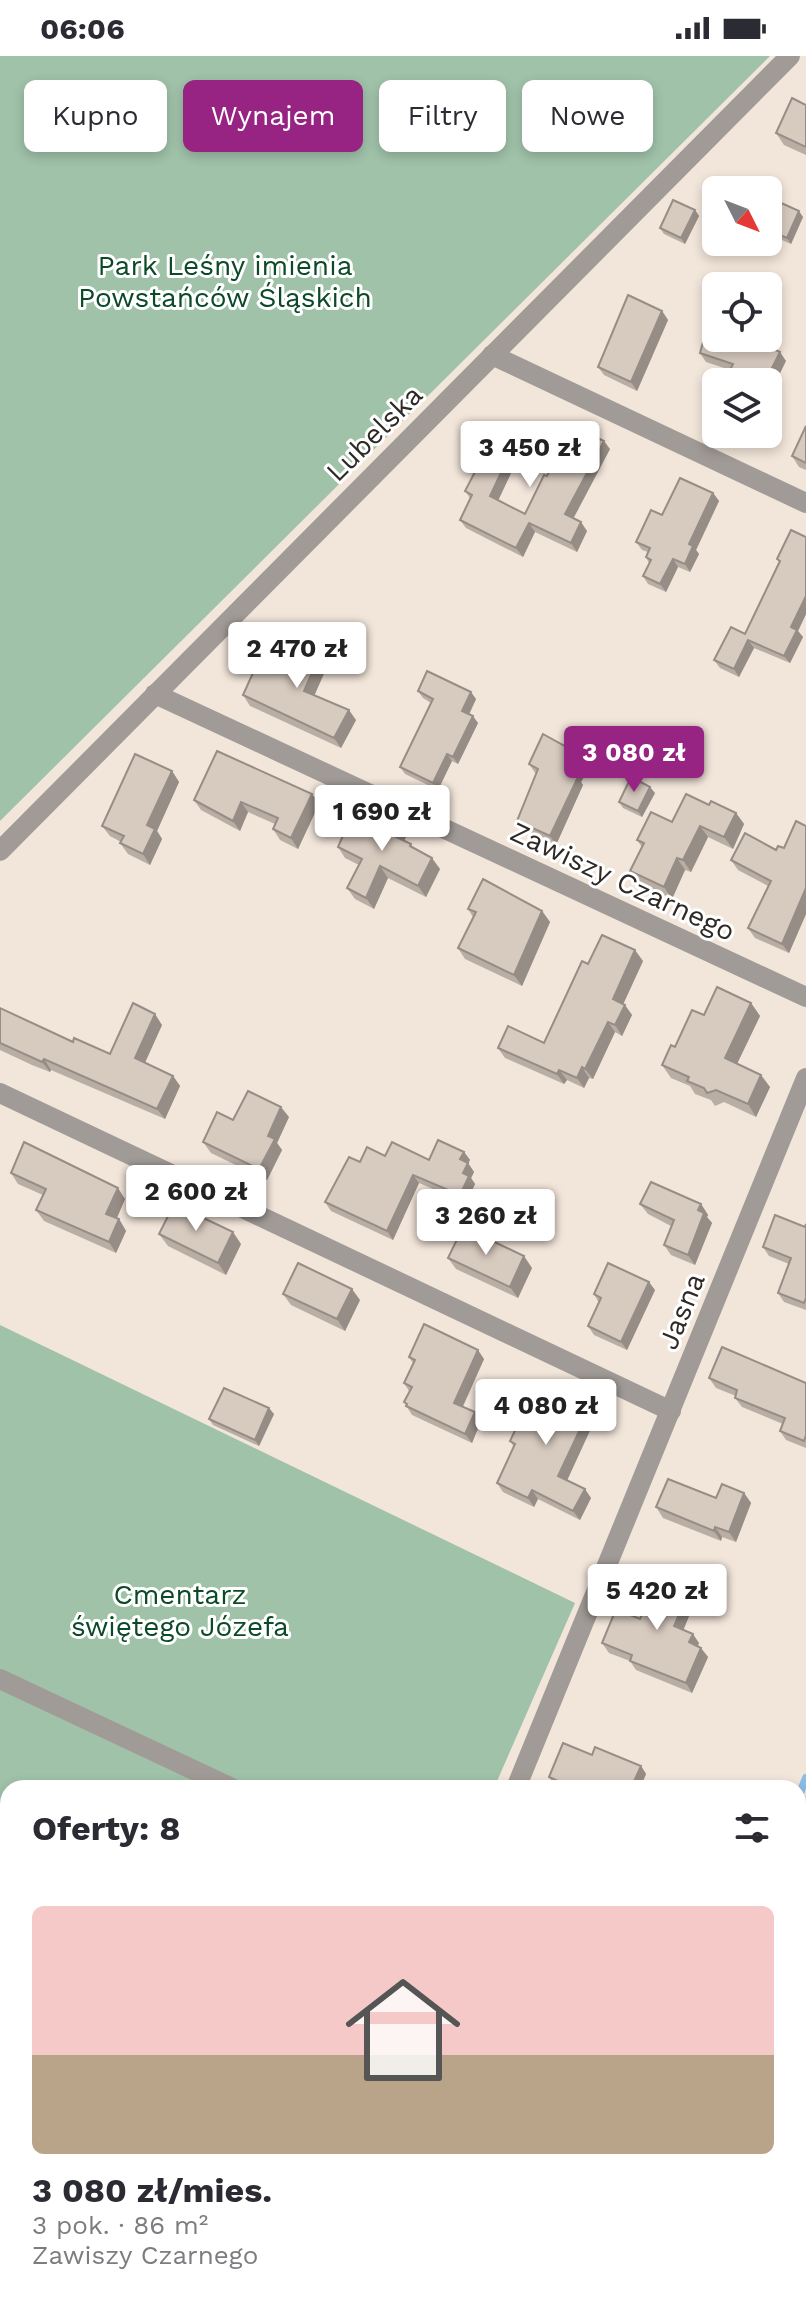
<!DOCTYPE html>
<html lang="pl">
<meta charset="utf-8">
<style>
body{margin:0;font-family:"Work Sans",sans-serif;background:#f7f7f7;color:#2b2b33;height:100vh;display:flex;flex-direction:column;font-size:30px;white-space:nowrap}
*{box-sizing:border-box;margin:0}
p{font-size:26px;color:#7c7c81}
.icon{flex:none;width:44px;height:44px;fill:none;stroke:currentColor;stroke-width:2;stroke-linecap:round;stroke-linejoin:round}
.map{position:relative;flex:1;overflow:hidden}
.panel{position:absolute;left:0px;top:1724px;width:806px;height:538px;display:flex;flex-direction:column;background:#fff;border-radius:24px 24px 0 0;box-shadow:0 4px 12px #0003}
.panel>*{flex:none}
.guide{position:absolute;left:24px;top:24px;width:758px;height:72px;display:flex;gap:16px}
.needle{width:52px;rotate:132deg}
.controls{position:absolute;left:702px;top:120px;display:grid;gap:16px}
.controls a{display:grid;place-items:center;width:80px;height:80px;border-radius:12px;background:#fff;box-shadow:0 4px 12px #0003;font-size:40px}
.price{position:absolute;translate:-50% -68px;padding:0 18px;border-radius:8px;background:#fff;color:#222;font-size:26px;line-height:52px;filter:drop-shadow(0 2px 4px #0008)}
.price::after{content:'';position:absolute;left:50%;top:48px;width:24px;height:18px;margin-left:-12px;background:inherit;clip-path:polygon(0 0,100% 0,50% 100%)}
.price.active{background:#972482;color:#fff}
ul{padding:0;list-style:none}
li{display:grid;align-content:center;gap:16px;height:424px;padding:0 32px}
li span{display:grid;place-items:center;height:248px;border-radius:12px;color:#555}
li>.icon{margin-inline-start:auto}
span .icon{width:144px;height:144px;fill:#fffc;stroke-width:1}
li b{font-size:34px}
h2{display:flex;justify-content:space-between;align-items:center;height:96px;padding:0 32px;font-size:34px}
.chip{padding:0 28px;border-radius:12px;background:#fff;box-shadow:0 4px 12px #0003;font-size:28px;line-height:72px}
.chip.active{background:#972482;color:#fff}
.status{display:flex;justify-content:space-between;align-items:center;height:56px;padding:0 40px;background:#fff;direction:ltr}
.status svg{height:22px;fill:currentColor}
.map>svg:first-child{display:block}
</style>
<div class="status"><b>06:06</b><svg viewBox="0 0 49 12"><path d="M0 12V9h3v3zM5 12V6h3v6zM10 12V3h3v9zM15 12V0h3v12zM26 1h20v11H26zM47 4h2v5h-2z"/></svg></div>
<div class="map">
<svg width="806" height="2261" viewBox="0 0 806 2261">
<rect width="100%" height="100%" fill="#f2e5da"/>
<g fill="#a0c2a9">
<path d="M0,0H770L0,765Z"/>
<path d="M0,1269L575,1547L494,1732H8V2254H373L370,2261H0Z"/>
</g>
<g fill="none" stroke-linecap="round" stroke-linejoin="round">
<path stroke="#8cbce3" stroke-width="8" d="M798,1742L806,1722"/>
<g stroke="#a19b97" stroke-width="20">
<path d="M492,299L806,447"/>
<path d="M155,638L806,941"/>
<path d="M0,795L790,0"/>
<path d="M0,1037L671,1355"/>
<path d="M0,1623L232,1732"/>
<path d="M516,1732L806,1022"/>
<path d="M798,1927L806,1930"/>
<path d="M524,2261L527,2254"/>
</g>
</g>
<g fill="#b9aea4">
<path d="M806,49V99L784,89L776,77Z"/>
<path d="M768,141L803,161L791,188L768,178Z"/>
<path d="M695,154L699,160L685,188L664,178L660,172Z"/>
<path d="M662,255L668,264L637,335L604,319L598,311Z"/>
<path d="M780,271L771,292L786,305L730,314L706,306L700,297L716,282H768Z"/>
<path d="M716,344V372L714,370L707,361Z"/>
<path d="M806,370V414L799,411L792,400Z"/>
<path d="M730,378H751L747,386Z"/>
<path d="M610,393L573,462L587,475L577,496L535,476L523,501L466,472L460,464L470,442L465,435L475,415L472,411L522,394L498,444L525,458L547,420Z"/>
<path d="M713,437L719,445L696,494L699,498L690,516L678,511L666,536L648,528L643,520L649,507L646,501L648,496L642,494L636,486L662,459Z"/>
<path d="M806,481V558L798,575L803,581L790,607L754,592L739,621L720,612L714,604L745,578L779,506L777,503Z"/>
<path d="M333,597L314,639L356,664L341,692L250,650L243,639L273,615L290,607Z"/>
<path d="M418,635L476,643L469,659L478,667L458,708L452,705L438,734L405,718L400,711L431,647L423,642Z"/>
<path d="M579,698L585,707L581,713L585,719L581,726L583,729L556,789L522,773L517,765L536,718L529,708Z"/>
<path d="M172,715L179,726L157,775L162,783L150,809L128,798L120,787L121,786L110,780L102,770Z"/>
<path d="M655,737L642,761L623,752L619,746Z"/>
<path d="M312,738L319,748L298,793L280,784L273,773L275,768L248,756L240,775L201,754L194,744Z"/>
<path d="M709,749L736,757L744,768L733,793L708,781L691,816L685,814L672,843L638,827L630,815L642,791L637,784Z"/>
<path d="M402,761L410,772L404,785L411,788L413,792L440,813L426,841L388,822L374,853L355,843L347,832L359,809L345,802L338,791Z"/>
<path d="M806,770V858L789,897L755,882L748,872L768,830L738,814L731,804L784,792Z"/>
<path d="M468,853L542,855L550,866L522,930L465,903L458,892L473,861Z"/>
<path d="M643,905L623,948L632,959L622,980L615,976L593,1023L589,1022L584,1032L567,1024L564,1028L505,1002L498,992L544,987L588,908Z"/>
<path d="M751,947L760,960L737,1008L770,1031L756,1061L724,1046L715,1050L711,1044L695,1038L690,1030L671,1022L662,1009L675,991L704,959Z"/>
<path d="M0,952L73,986L110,998L162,969L145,1007L173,1020L180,1030L165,1063L51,1014L50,1016L32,1009L0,994Z"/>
<path d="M289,1061L277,1087L282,1094L267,1124L211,1097L203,1086L233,1064Z"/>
<path d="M464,1096L470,1104L468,1107L474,1116L471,1122L475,1128L466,1147L419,1127L393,1184L331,1155L325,1146L360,1106L385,1100L429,1104Z"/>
<path d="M11,1117L125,1143L116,1163H119L126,1175L116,1197L44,1165L36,1154L43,1139L18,1128Z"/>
<path d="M640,1148H701L708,1159L707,1161L712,1167L695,1209L671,1199L664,1189L671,1170L648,1158Z"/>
<path d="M806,1168V1254L784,1246L778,1237L789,1208L769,1200L763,1191L805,1171Z"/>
<path d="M159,1178L241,1188L226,1219L168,1190Z"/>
<path d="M448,1202L532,1212L518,1242L456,1213Z"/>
<path d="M655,1234L627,1294L594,1279L588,1270L599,1247L594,1238Z"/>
<path d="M283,1238L360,1244L345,1275L291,1249Z"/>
<path d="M409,1301L484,1303L463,1351L475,1356L481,1365L472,1387L412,1359L404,1346L409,1335L404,1327L413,1307Z"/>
<path d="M709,1322L806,1327V1392L786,1384L780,1375L783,1368L742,1351L735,1342L736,1340L716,1332Z"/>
<path d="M598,1357L567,1424L591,1442L580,1464L538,1443L534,1451L503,1436L497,1427L514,1391L510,1385Z"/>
<path d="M274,1358L259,1390L213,1369L209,1363Z"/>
<path d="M744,1437L751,1447L736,1486L722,1481L721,1485L663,1462L656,1451Z"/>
<path d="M698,1538L683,1574L699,1587L698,1590L708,1601L692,1637L636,1614L630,1605L609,1597L602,1587L640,1563Z"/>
<path d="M592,1699L641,1710L646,1718L640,1732H562L554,1729L549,1721Z"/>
<path d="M806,2043V2075L802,2073L798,2068V2060Z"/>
</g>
<g fill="#968d86">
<path d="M695,154L699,160L685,188L681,182Z"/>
<path d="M799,155L803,161L791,188L787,182Z"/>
<path d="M662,255L668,264L637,335L631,326Z"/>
<path d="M774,262L780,271L769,297L763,288L765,282H768V276Z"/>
<path d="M780,296L786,305L768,342V326H765Z"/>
<path d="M741,378H751L747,386Z"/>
<path d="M516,385L522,394L496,449L490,440Z"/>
<path d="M604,385L610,393L571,467L565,458Z"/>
<path d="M713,437L719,445L696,494L699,498L690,516L685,508L689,488Z"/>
<path d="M581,466L587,475L577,496L571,487Z"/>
<path d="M529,467L535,476L523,501L516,492Z"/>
<path d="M673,503L678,511L666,536L660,528Z"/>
<path d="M806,540V558L798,575L803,581L790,607L784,600L791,571Z"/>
<path d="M748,584L754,592L739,621L734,613Z"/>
<path d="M325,587L333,597L312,645L304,635Z"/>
<path d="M471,636L476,643L467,662L462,655Z"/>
<path d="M349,654L356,664L341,692L334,682Z"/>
<path d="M473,660L478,667L458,708L453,701Z"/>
<path d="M447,698L452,705L438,734L433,727Z"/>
<path d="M579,698L585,707L581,713L585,719L581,726L583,729L556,789L550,780L575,719L574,708Z"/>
<path d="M172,715L179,726L157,775L162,783L150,809L143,798L147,769Z"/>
<path d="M650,731L655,737L642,761L638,755Z"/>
<path d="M312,738L319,748L298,793L291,782Z"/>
<path d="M241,746L248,756L240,775L233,765Z"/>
<path d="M736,757L744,768L733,793L724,781Z"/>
<path d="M402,761L410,772L401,792L394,780Z"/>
<path d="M700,770L708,781L691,816L683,804Z"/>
<path d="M432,802L440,813L426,841L418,830Z"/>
<path d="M677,802L685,814L672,843L664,831Z"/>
<path d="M380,810L388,822L374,853L366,842Z"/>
<path d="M806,832V858L789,897L782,888Z"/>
<path d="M542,855L550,866L522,930L514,919Z"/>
<path d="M635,894L643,905L621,953L613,943Z"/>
<path d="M751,947L760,960L734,1014L725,1002Z"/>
<path d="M625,949L632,959L622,980L615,969Z"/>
<path d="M155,958L162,969L142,1013L135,1002Z"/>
<path d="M608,966L615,976L593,1023L585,1013Z"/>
<path d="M44,1003L51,1014L50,1016L42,1006Z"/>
<path d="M582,1011L589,1022L584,1032L577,1022Z"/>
<path d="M559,1014L567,1024L564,1028L557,1018Z"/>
<path d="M761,1019L770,1031L756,1061L748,1048Z"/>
<path d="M173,1020L180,1030L165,1063L157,1053Z"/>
<path d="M281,1051L289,1061L277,1087L282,1094L267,1124L259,1113L268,1080Z"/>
<path d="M464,1096L470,1104L468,1107L474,1116L471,1122L475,1128L466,1147L460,1139L463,1117L460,1103Z"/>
<path d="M413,1119L419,1127L393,1184L387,1175Z"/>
<path d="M118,1132L125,1143L114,1169L106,1158Z"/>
<path d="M701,1148L708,1159L707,1161L712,1167L695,1209L688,1199Z"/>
<path d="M119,1163L126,1175L116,1197L109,1186Z"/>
<path d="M233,1176L241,1188L226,1219L218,1207Z"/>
<path d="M524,1200L532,1212L518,1242L510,1231Z"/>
<path d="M649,1226L655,1234L627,1294L621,1286Z"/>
<path d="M352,1233L360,1244L345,1275L337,1263Z"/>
<path d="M478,1294L484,1303L460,1356L454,1347Z"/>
<path d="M592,1348L598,1357L565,1429L558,1420Z"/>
<path d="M269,1352L274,1358L259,1390L255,1384Z"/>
<path d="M475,1356L481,1365L472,1387L465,1378Z"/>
<path d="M585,1433L591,1442L580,1464L573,1455Z"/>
<path d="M532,1434L538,1443L534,1451L528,1442Z"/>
<path d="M744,1437L751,1447L736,1486L729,1476Z"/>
<path d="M715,1471L722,1481L721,1485L714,1475Z"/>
<path d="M692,1529L698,1538L681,1580L674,1570Z"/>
<path d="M693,1578L699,1587L695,1595L689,1586Z"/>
<path d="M701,1592L708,1601L692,1637L686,1627Z"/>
<path d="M641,1710L646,1718L640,1732H631Z"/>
<path d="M70,2254H75L80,2261H67Z"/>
<path d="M478,2254H490L486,2261H474Z"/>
<path d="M646,2254H658L654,2261H642Z"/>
</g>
<g fill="#d7cabf" stroke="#968d86" stroke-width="2">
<path d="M792,42L806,49V91L776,77Z"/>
<path d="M768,141L799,155L787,182L768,174Z"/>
<path d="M673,144L695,154L681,182L660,172Z"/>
<path d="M628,239L662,255L631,326L598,311Z"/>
<path d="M768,259L774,262L768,276Z"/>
<path d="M706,275L716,278V282H765L763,288L780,296L765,326H724L733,308L700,297Z"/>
<path d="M716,344V366L707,361Z"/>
<path d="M570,369L604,385L565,458L581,466L571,487L529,467L516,492L460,464L472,439L465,435L476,414L472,411L489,373L516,385L490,440L525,458L544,419L547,420Z"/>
<path d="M806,370V407L792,400Z"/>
<path d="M680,422L713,437L689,488L693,490L685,508L673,503L660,528L643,520L651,504L646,501L650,492L636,486L651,454L662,459Z"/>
<path d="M791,474L806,481V540L791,571L797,574L784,600L748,584L734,613L714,604L731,571L745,578L780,505L777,503Z"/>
<path d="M303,577L325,587L304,635L349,654L334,682L243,639L257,608L273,615L279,601L290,607Z"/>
<path d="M427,615L471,636L462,655L473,660L453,701L447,698L433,727L400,711L433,643L418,635Z"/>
<path d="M543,678L579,698L574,708L579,710L575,719L578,721L550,780L517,765L538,713L529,708Z"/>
<path d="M217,695L312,738L291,782L273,773L278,762L241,746L233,765L194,744Z"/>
<path d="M135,698L172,715L147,769L155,773L143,798L120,787L124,780L102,770Z"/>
<path d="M631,721L650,731L638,755L619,746Z"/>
<path d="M686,738L709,749L711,745L736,757L724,781L700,770L683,804L677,802L664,831L630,815L644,787L637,784L651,756L672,766Z"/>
<path d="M387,754L402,761L394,780L411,788L410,790L432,802L418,830L380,810L366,842L347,832L362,803L338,791L351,761L377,773Z"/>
<path d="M796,765L806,770V832L782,888L748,872L771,825L731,804L745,777L776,794L778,790L784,792Z"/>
<path d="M483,823L542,855L514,919L458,892L476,856L468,853Z"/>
<path d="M602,879L635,894L613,943L625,949L615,969L608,966L585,1013L582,1011L577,1022L559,1014L557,1018L498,992L508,970L544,987L582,905L588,908Z"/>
<path d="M717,931L751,947L725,1002L761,1019L748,1048L716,1034L707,1037L704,1032L687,1025L689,1021L662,1009L671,989L675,991L692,954L704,959Z"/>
<path d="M133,947L155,958L135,1002L173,1020L157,1053L44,1003L42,1006L0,987V952L73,986L74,982L110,998Z"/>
<path d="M248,1035L281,1051L268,1080L275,1083L259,1113L203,1086L217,1056L233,1064Z"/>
<path d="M438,1084L464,1096L460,1103L468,1107L463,1117L469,1120L460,1139L413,1119L387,1175L325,1146L349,1101L360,1106L367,1091L385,1100L392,1086L429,1104Z"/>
<path d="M24,1086L118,1132L106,1158L119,1163L109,1186L36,1154L46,1133L11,1117Z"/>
<path d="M651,1126L701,1148L698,1154L704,1157L688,1199L664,1189L674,1164L640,1148Z"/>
<path d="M174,1148L233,1176L218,1207L159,1178Z"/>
<path d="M775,1159L805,1171L806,1168V1242L804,1247L778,1237L791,1202L763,1191Z"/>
<path d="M463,1171L524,1200L510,1231L448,1202Z"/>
<path d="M298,1207L352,1233L337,1263L283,1238Z"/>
<path d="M608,1207L649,1226L621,1286L588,1270L601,1242L594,1238Z"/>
<path d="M424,1268L478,1294L454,1347L475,1356L465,1378L406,1350L407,1348L404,1346L412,1331L404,1327L415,1304L409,1301Z"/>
<path d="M722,1291L806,1327V1379L804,1385L780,1375L785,1362L735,1342L737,1334L709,1322Z"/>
<path d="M554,1330L592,1348L558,1420L585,1433L573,1455L532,1434L528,1442L497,1427L515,1388L510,1385L528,1347Z"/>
<path d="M224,1332L269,1352L255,1384L209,1363Z"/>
<path d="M668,1423L716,1442L722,1428L744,1437L729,1476L715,1471L714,1475L656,1451Z"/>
<path d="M660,1517L692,1529L674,1570L693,1578L689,1586L701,1592L686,1627L630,1605L632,1599L602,1587L616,1553L640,1563Z"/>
<path d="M563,1687L592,1699L595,1691L641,1710L631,1732H574L549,1721Z"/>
<path d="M806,2043V2070L798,2066V2060Z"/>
<path d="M25,2254H70L67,2261H22Z"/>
<path d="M362,2254H365L379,2261H359Z"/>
<path d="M426,2254H478L474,2261H423Z"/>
<path d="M610,2254H646L642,2261H607Z"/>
</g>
<g text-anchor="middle" stroke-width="6" stroke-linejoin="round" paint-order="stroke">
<g font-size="28" fill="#0b4927" stroke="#fff">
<text x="225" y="219">Park Leśny imienia<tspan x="225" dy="32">Powstańców Śląskich</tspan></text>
<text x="180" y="1548">Cmentarz<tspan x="180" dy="32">świętego Józefa</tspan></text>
</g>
<g font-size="28" fill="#2e2925" stroke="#fff">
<text transform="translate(374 377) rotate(-45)" y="10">Lubelska</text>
<text transform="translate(623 825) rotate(25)" y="10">Zawiszy Czarnego</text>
<text transform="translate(681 1255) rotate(-68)" y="10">Jasna</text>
</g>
</g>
</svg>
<div class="controls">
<a><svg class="needle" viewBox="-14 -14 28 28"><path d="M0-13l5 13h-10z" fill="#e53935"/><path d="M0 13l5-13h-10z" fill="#7c7c81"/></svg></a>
<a><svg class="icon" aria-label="locate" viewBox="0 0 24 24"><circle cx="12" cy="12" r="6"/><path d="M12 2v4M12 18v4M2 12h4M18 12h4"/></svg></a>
<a><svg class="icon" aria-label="layers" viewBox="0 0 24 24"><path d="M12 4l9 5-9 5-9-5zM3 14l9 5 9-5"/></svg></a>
</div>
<b class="price" style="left:530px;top:433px">3 450 zł</b>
<b class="price" style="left:297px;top:634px">2 470 zł</b>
<b class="price active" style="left:634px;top:738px">3 080 zł</b>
<b class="price" style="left:382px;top:797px">1 690 zł</b>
<b class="price" style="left:196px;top:1177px">2 600 zł</b>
<b class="price" style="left:486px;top:1201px">3 260 zł</b>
<b class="price" style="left:546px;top:1391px">4 080 zł</b>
<b class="price" style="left:657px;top:1576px">5 420 zł</b>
<div class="guide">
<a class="chip">Kupno</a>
<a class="chip active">Wynajem</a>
<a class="chip">Filtry</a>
<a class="chip">Nowe</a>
</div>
<section class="panel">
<h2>Oferty: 8<svg class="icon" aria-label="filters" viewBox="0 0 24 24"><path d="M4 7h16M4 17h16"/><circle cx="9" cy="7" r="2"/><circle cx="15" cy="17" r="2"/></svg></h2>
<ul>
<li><span style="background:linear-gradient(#f6c9c9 60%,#b9a48a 0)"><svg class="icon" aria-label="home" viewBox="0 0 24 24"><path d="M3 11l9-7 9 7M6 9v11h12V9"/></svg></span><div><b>3 080 zł/mies.</b><p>3 pok. · 86 m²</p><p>Zawiszy Czarnego</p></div></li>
</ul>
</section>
</div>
